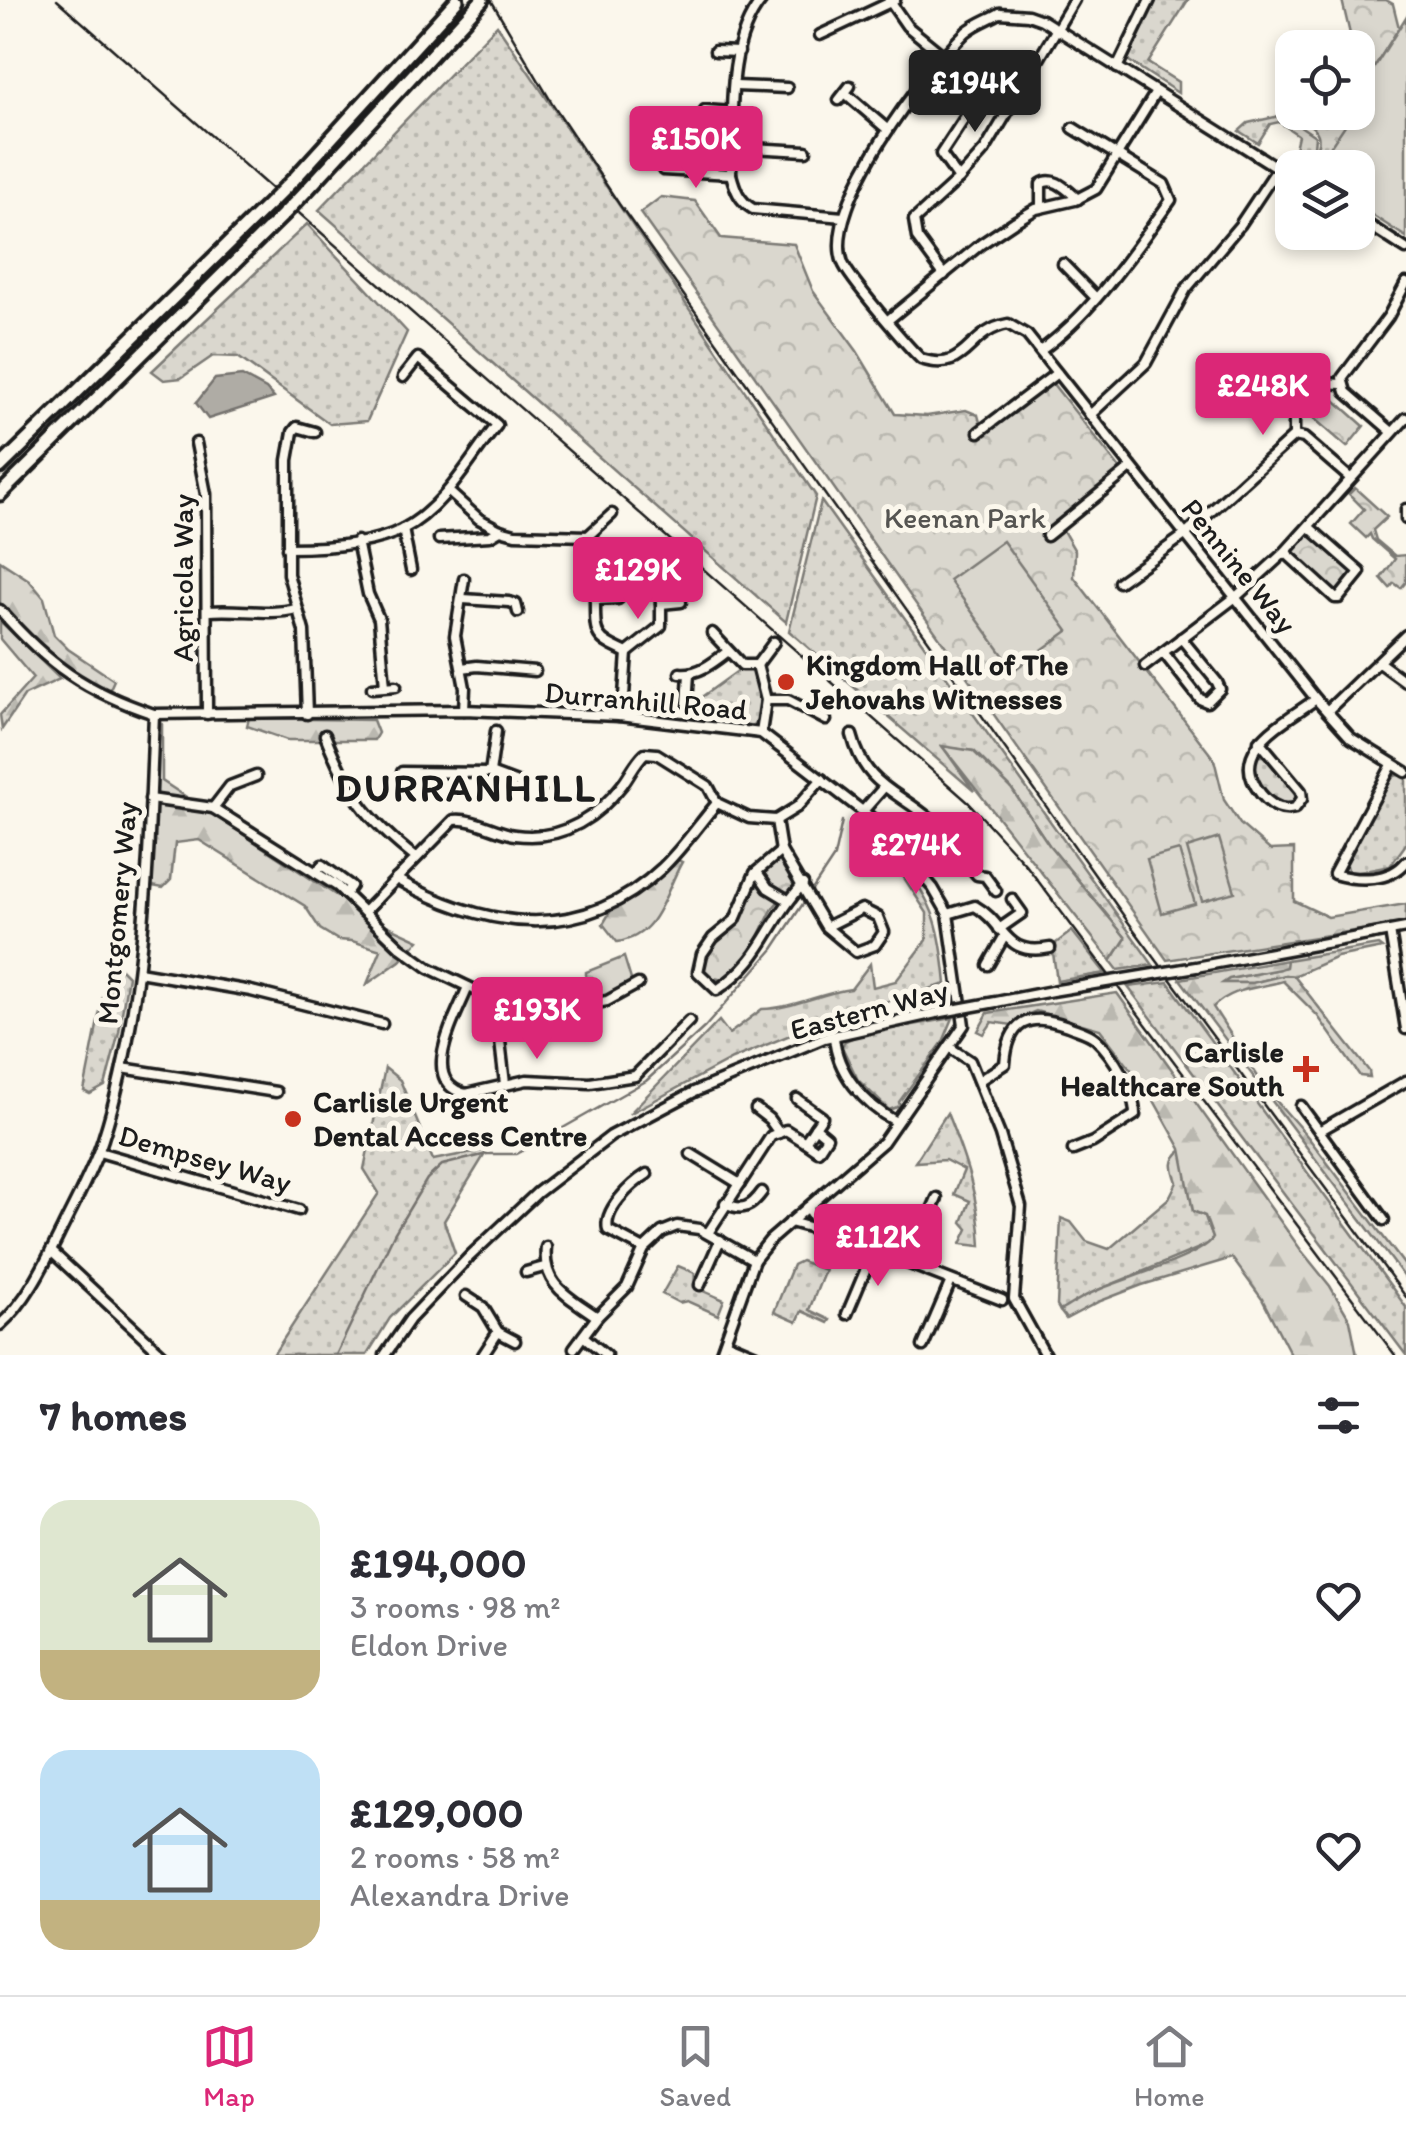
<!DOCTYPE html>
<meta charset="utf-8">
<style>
body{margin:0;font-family:Itim,sans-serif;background:#f7f7f7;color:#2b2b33;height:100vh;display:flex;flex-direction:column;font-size:38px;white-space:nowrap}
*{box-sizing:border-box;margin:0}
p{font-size:32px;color:#7c7c81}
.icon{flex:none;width:55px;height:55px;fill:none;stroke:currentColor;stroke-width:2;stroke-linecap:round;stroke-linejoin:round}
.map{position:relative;height:1355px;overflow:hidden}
.panel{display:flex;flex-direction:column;background:#fff;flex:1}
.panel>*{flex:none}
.tools{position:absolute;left:1275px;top:30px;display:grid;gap:20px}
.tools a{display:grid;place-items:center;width:100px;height:100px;border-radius:20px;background:#fff;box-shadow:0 5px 15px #0003;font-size:50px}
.price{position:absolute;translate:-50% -85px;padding:0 22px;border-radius:10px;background:#db2777;color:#fff;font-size:32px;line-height:65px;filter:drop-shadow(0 2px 5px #0008)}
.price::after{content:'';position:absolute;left:50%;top:60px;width:30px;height:22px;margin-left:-15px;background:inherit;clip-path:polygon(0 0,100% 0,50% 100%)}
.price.selected{background:#222;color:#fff}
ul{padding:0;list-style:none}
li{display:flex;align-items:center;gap:30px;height:250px;padding:0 40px}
li span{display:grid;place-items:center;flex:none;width:280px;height:200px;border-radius:30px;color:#555}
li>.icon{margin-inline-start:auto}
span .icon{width:120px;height:120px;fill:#fffc;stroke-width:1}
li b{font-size:42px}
h2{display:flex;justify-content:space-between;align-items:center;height:120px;padding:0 40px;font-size:42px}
.dock{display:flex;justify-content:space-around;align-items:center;height:140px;border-top:2px solid #e1e1e2;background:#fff;font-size:28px;color:#7c7c81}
.dock a{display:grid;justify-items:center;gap:5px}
.dock .selected{color:#db2777}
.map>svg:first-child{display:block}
</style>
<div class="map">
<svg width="1406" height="1355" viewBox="0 0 1406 1355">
<defs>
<pattern id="grass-dots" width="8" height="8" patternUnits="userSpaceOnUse" patternTransform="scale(2.5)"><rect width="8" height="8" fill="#dad7ce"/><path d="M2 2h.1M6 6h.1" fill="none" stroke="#bab8b0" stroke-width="1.8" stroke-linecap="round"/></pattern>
<pattern id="forest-firs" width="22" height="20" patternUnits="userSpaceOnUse" patternTransform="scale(2.5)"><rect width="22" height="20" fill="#dad7ce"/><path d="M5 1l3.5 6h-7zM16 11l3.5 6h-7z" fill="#bab8b0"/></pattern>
<pattern id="park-crowns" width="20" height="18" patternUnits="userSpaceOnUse" patternTransform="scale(2.5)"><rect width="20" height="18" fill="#dad7ce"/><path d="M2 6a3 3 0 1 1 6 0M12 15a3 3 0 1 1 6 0" fill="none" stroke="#bab8b0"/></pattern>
</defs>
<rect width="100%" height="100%" fill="#fbf7ec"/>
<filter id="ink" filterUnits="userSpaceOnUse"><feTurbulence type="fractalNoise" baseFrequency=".01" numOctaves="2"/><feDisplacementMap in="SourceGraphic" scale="20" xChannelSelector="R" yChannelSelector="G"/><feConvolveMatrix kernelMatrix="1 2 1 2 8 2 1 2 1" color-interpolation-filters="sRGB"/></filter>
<g filter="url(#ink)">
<g fill="url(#grass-dots)" stroke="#7b7a75" stroke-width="2.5">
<path d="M1154,0H1188L1148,63L1178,82V93L1126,59Z"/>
<path d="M497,25L816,496L786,622L319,210Z"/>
<path d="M1292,92V112H1358V105L1360,107L1361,112L1326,167H1306C1330,131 1318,130 1285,109L1282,95Z"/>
<path d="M1284,115L1315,136L1314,147L1301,167L1296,166L1305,147L1295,149L1298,135L1279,122L1270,124L1258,143L1239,131L1248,123Z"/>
<path d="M307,224L407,332L367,421L330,424L238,357L213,356L181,378L164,380L152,371Z"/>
<path d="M821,501L1153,965L1118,970L1111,961L1126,938L1049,845L1011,788L974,751L943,747L974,791L789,631Z"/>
<path d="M739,670H752C761,686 765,708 755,724L750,727L691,717L694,712L702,711L704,705L700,698Z"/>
<path d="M1258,756H1266L1293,787L1297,799L1293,803L1279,805C1264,793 1251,779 1254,759Z"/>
<path d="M1397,775L1406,777V844L1390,866L1349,874L1346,861L1388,780Z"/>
<path d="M901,862C936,905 941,931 946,984L834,1017L732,1059L629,1114L719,1021L729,1034L762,1009C792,1009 820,993 851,989L870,964L873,987L896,981L927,940V913L897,867Z"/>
<path d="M1072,931L1105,973L1057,981L1053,953L1056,951V943Z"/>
<path d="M1378,945L1382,948L1337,957L1294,976L1285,975L1252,983H1222L1229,979L1280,969L1287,960Z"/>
<path d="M116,964L128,976L119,1032L105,1086L90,1094L84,1091L109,965Z"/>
<path d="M1168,982L1406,1307V1355L1128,987Z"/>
<path d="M953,1018L943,1042L899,1102L900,1106L889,1110L858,1080L842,1047L845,1041L861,1034Z"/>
<path d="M385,1068L400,1080L433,1160L488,1149L444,1221L455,1253L390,1318L367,1355H273L379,1193L364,1169Z"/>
<path d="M947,1113C965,1158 979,1198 981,1246L961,1244L968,1229L962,1222L970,1201L954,1194L964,1170L945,1160L915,1162Z"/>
<path d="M1182,1150L1193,1211L1205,1216L1213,1238L1209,1244L1096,1291L1060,1311L1057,1306L1061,1218L1071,1222L1086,1241L1109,1249L1169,1198L1177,1182C1172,1168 1169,1160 1182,1150Z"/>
<path d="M801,1261L825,1270L809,1310L830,1320L828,1323L802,1311L797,1322L774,1312L793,1265Z"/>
<path d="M678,1266L695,1273L694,1287L724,1300L718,1315L687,1301L679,1303L662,1294Z"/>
</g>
<g fill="url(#forest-firs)" stroke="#7b7a75" stroke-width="2.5">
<path d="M0,561L29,580L44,598L54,635L68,649L114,680L109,691H103L64,667L0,605Z"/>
<path d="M0,621L60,679L25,695L2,729L0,715L33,678L0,639Z"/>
<path d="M249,718L373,720L378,733L374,740H287L247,726Z"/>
<path d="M162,723V781L369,917L419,940L400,961L367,984L381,950L352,941L338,940L320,929L305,906L199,840L175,843L171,880L163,888L152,886L156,740Z"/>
<path d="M942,746L973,751L1011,788L1049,845L1126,938L1111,961Z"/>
<path d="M676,859L682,862C664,893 659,936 617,942L603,924L612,909L648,886Z"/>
<path d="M1287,960L1286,967L1280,969L1229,979L1223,983H1252L1285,975L1294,976L1369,1071L1370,1077L1360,1076L1317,1015L1283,981C1256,989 1234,987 1213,1007L1266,1089L1308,1137L1406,1267V1279L1180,979Z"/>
<path d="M1117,993L1301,1250L1330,1286L1350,1320L1357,1355H1291L1262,1299L1232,1258L1142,1285L1098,1302L1066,1319L1060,1311C1072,1304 1083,1296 1096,1291C1121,1279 1200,1258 1213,1238L1205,1216L1193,1211L1181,1149L1152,1097L1100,1029L1036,1011L1019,1018L1012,1025L992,1022L984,1034L978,1031L988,1013Z"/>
</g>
<g fill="url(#park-crowns)" stroke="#7b7a75" stroke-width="2.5">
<path d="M1342,0H1386L1393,4L1399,28L1360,90L1358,48L1353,47Z"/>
<path d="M661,197L695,201L721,238L794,244L813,291L857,351L895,414L927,416L966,410L978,415L981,426L1049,379L1121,470L1058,522L1075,551L1074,577L1214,759L1224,800L1240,824L1270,850L1294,849V901L1328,917L1406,904V923L1167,960L640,213Z"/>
<path d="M1328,394L1364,426L1347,447L1310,415Z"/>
<path d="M1355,488L1387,517L1373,530L1376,540L1395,556L1406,555V582L1401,588L1394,583L1390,588L1381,578L1395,559L1372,539L1370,534L1366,538L1351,524L1364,509L1349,494Z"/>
<path d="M1306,531L1354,574L1338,593L1291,554L1290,550Z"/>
<path d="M779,860L790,866L798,880C791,891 778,899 772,910C757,937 738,1003 699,970L710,944L735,922L758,875Z"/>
<path d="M624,957L632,983C588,1008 552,1017 502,1028L499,1006L504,992H531L586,981V972Z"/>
</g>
<g fill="#dad7ce" stroke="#7b7a75" stroke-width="2.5">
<path d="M1406,17V237L1358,206V168L1317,167L1353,113L1358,112V106L1365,94L1360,90Z"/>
<path d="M1003,541L1068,631L1014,670L949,580Z"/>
<path d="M1219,838L1235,892L1202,901L1187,848Z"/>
<path d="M1179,850L1195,904L1162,913L1147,859Z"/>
</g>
<path fill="#afaca5" stroke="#74726e" stroke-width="2.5" d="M242,376L266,389L274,398L208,419L196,403L215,379Z"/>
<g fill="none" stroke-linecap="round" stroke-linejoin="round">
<path stroke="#74726e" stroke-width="2.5" d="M336,1355L394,1234L427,1179L442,1165L487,1154H517L646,1081L705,1027L773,949L834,857L842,821"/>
<path stroke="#dad6cd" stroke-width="8" stroke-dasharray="8 4" stroke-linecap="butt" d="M496,731L497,718"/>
<g stroke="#1c1c1c" stroke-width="15">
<g id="minor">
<path d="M762,0C725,44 733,119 731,174C735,189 739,201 753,209L843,217"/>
<path d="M889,0L907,26L945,57"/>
<path d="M1000,13C989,19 975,24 966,32C926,71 821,206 843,263C848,277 908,347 921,359C968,374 965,332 1008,324L1027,335L1316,699L1351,738L1406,772"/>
<path d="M1000,13L1028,15L1042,20L1292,177"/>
<path d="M820,35L895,0"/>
<path d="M715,51L739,52"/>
<path d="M1117,68L1150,0"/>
<path d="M735,86L787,88"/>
<path d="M845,93L888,130"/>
<path d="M839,100L850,86"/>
<path d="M705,110L733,112"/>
<path d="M732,147L806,151"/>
<path d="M663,170L731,174"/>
<path d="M959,179L941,154L977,99L987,92L1012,107"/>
<path d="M1041,208V184C1054,175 1067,190 1078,199"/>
<path d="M1358,218L1406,249"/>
<path d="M1063,264L1095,297"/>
<path d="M944,275L917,238L914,220L959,179L985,150L1074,0"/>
<path d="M888,320L981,244L1014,222L1036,209L1075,200L1096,189L1156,92"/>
<path d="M1040,351C1093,313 1133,252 1171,200L1164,184L1073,128"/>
<path d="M1090,415L1146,363L1186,289L1240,225L1278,168"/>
<path d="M979,432L1057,373"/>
<path d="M1392,432L1346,392L1342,378L1388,317L1406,283"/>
<path d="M1294,436V414L1326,383L1341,384"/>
<path d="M196,443L206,494L207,714"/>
<path d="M448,491L479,519L500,530L515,534L588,536L612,514"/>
<path d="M1406,509V519"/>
<path d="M403,529L411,570"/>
<path d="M1047,536L1131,468"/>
<path d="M439,539L490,536L500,530"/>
<path d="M357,541L368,594L379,619L385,686"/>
<path d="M287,548C322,548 371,546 403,529C444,508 469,460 497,425L418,358L403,377"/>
<path d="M1285,552L1335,598H1339L1360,572L1309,527"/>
<path d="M1119,582L1185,535L1294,436L1304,438L1350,478"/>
<path d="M463,599L509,602L516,604L518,612"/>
<path d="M618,599L595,600C595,636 594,638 627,653L661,626V583"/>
<path d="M661,604L681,602"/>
<path d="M0,610C48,665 85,691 154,714L464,710L619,716L761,733L874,820L933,888L948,914L964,1025L883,1142L770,1240L754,1260L720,1355"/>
<path d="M209,611C238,608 268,616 296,609"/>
<path d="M712,633L742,665H757L766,700L761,733"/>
<path d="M1163,652L1200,699L1207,702L1220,689L1217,682L1181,638"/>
<path d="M1380,663L1406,682"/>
<path d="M757,665L774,642"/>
<path d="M1145,666L1237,596L1285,552L1406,418"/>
<path d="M462,668L477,666L535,671"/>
<path d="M680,673C698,675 713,663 727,652"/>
<path d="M689,674L687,704L697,705"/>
<path d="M372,688L396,686"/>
<path d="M766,700H788L826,720"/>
<path d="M464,710L465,688L455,636L464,579"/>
<path d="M1327,711L1406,635"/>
<path d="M307,714L304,631L288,574V460L293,432L297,427L315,432"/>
<path d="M619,716L623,710L627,653"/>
<path d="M325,735C348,793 366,819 416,858"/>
<path d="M852,735C865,786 896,790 931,820C948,834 963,857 977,875L985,876L996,891"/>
<path d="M1259,741L1301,791L1302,799L1295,808C1281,812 1270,805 1261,794C1225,750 1285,722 1316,699"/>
<path d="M1392,765L1334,874C1357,881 1390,882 1406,862"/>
<path d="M402,772L490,773L525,786L548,785"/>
<path d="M490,773L496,731"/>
<path d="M150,799L213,808L337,886L400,947L429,968L475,990L522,1003L569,1008L607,1001L638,984"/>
<path d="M213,808L230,786L256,776"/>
<path d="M863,811L884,787"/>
<path d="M776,820L781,851L826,927L856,952L875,945L884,932L878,917L862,909L826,927"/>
<path d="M781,851L755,873L735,920L713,938L702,954L698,972L717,990C765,958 767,923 803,884"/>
<path d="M757,872L768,888L788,900"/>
<path d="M316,873L322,865L351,886L345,894"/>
<path d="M396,879C485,929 581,945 662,868C682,849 699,824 717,803"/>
<path d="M364,912L454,820C475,818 494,832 515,835C560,841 595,820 622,785C630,775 635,762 645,753L657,754L708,786L717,803L749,818L776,820L797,807L822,779"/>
<path d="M948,914L975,906C1007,924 1003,957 1050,948"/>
<path d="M999,929L1022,913L1012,899"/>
<path d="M1390,931L1406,1029"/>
<path d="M988,965L1004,937"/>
<path d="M1196,967L1406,928"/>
<path d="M139,972L251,991L382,1024"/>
<path d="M468,987C456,1017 417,1082 466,1094L527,1080L590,1083L635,1076L689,1021"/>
<path d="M996,1002L1052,991"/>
<path d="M834,1036C836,1072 865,1105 895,1121"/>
<path d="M500,1041L505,1084"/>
<path d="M949,1047L970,1061L1000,1135L1021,1206L1014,1299L1045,1355"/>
<path d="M122,1068L276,1092"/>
<path d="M980,1080L1005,1064C1008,1022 1028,1011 1068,1026C1077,1030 1088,1032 1096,1039C1113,1055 1135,1091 1135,1115L1093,1142L1073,1150"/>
<path d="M1301,1106L1384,1220"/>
<path d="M756,1109L769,1119L779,1133"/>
<path d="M1319,1131L1406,1081"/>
<path d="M805,1142L818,1151L827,1137L815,1127"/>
<path d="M99,1152L299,1210"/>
<path d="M691,1154L740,1184"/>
<path d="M725,1203C743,1212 751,1207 762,1192"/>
<path d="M808,1207L821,1230"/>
<path d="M790,1222L827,1232L1002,1300"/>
<path d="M708,1233L771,1136L786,1130L805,1142L822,1117L797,1099"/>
<path d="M546,1247C542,1286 568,1296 597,1317"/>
<path d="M644,1249L608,1230C603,1210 631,1184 647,1174"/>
<path d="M51,1251L163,1355"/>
<path d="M909,1263L937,1198"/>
<path d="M526,1272L544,1267"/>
<path d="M700,1285L720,1240"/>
<path d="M466,1296L483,1307L498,1332L483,1355"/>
<path d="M847,1314L874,1250"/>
<path d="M0,1325C27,1302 46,1261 62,1229C76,1200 93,1170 103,1139C147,1002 148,857 154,714"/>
<path d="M498,1332L515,1341"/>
<path d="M583,1336L606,1355"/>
<path d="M725,1342L756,1355"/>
<path d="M923,1346L951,1281"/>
<path d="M574,1348L597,1317L627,1287L644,1249L662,1232L677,1226L699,1229L754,1260"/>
<path d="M385,1355L410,1319L470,1256L537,1193L611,1136L694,1092L824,1038L936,1013"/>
</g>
</g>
<g stroke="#1c1c1c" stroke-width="19">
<g id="highway">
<path d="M294,179L457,0"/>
<path d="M306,191L482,0"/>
<path d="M0,467L270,203"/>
<path d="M0,494L284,214"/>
</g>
</g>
<use href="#minor" stroke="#fbf7ec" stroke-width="8"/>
<use href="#highway" stroke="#fbf7ec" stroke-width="11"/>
<g stroke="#1c1c1c" stroke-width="2.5">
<path d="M57,0L969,803L1026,865L1395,1355"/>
<path d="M491,0L552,103L619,204L1126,919L1406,1297"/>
</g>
<g stroke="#1c1c1c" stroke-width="15" stroke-linecap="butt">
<g id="minor-bridge">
<path d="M1052,991L1196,967"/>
<path d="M936,1013L996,1002"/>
</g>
</g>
<g stroke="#1c1c1c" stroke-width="19" stroke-linecap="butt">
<g id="highway-bridge">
<path d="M270,203L294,179"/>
<path d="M284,214L306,191"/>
</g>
</g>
<use href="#minor-bridge" stroke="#fbf7ec" stroke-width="8"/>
<use href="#highway-bridge" stroke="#fbf7ec" stroke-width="11"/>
</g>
</g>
<g fill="#c8321e" stroke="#fbf7ec" stroke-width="4">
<circle cx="786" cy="682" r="10"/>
<path d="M1301 1054h10v10h10v10h-10v10h-10v-10h-10v-10h10z"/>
<circle cx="293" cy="1119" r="10"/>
</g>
<g text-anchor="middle" stroke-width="10" stroke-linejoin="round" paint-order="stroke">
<g font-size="30" fill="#555451" stroke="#fbf7ec">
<text x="965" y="528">Keenan Park</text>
</g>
<g font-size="30" fill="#1c1c1c" stroke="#fbf7ec">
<text transform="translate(1239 566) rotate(51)" y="10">Pennine Way</text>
<text transform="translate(183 578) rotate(-90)" y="10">Agricola Way</text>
<text transform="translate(646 701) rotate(5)" y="10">Durranhill Road</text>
<text transform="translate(117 913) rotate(-85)" y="10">Montgomery Way</text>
<text transform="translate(869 1010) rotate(-15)" y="10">Eastern Way</text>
<text transform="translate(205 1159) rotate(16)" y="10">Dempsey Way</text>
</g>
<g font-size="30" font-weight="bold" fill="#1c1c1c" stroke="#fbf7ec" text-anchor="start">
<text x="806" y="675">Kingdom Hall of The<tspan x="806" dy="34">Jehovahs Witnesses</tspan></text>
<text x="1284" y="1062" text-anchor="end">Carlisle<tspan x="1284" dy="34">Healthcare South</tspan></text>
<text x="313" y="1112">Carlisle Urgent<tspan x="313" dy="34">Dental Access Centre</tspan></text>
</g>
<g font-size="40" font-weight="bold" letter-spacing="2.5" fill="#1c1c1c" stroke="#fbf7ec">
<text x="466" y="801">DURRANHILL</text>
</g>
</g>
</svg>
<div class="tools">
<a><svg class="icon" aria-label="locate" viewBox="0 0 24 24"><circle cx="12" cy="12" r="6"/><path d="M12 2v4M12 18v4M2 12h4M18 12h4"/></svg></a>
<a><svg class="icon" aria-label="layers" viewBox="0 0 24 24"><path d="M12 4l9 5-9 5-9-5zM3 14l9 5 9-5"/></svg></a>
</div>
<b class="price selected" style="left:975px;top:135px">£194K</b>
<b class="price" style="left:696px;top:191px">£150K</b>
<b class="price" style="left:1263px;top:438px">£248K</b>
<b class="price" style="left:638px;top:622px">£129K</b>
<b class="price" style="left:916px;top:897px">£274K</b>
<b class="price" style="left:537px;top:1062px">£193K</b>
<b class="price" style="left:878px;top:1289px">£112K</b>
</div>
<section class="panel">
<h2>7 homes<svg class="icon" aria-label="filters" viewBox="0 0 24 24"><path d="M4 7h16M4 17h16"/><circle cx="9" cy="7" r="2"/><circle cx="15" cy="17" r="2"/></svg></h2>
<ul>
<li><span style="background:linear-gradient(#dfe7d0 75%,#c2b280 0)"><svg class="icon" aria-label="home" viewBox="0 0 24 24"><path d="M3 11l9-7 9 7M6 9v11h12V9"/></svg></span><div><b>£194,000</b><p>3 rooms · 98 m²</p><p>Eldon Drive</p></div><svg class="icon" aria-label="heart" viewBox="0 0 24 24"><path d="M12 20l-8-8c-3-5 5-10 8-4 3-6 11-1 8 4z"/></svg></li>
<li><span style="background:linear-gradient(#bfe0f5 75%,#c2b280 0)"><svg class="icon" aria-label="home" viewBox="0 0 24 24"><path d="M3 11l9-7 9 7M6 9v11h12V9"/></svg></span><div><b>£129,000</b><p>2 rooms · 58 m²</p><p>Alexandra Drive</p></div><svg class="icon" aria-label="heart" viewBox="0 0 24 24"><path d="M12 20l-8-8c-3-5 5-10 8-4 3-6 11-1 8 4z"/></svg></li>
</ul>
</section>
<nav class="dock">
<a class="selected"><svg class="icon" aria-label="map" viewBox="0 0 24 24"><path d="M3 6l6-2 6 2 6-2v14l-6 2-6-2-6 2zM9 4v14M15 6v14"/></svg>Map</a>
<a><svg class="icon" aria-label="saved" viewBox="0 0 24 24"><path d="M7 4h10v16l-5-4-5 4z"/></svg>Saved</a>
<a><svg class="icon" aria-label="home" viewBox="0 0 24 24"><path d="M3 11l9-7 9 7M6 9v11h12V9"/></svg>Home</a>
</nav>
